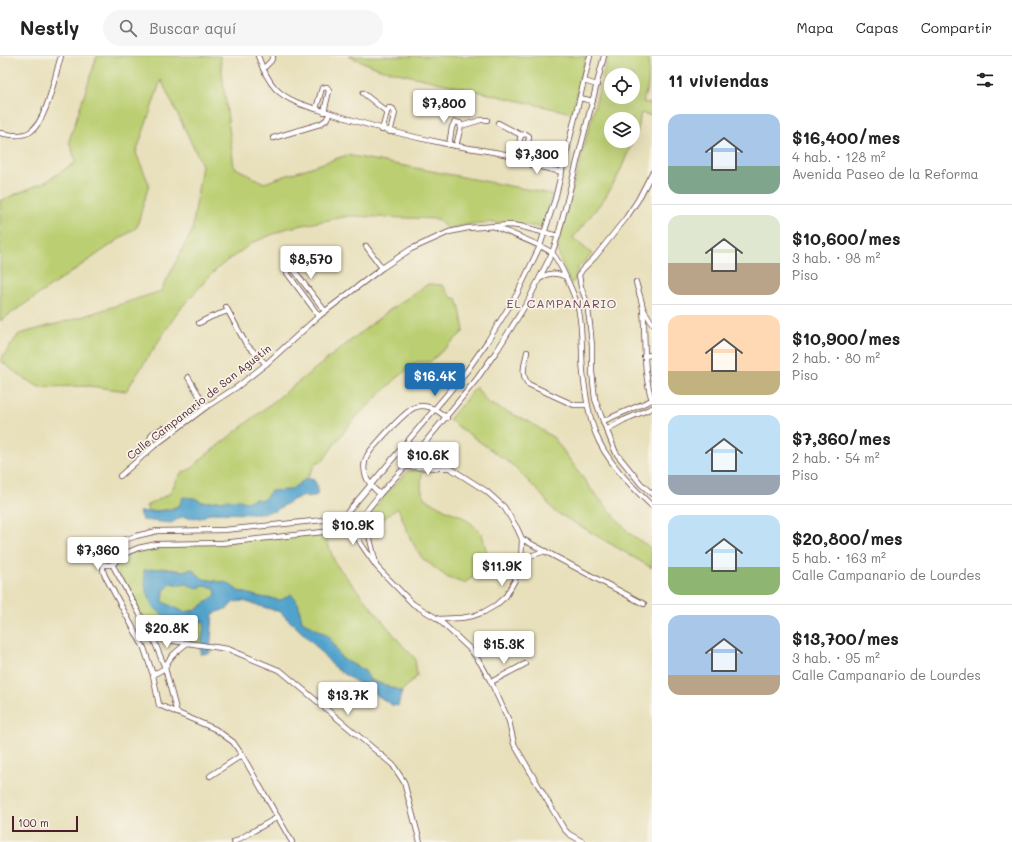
<!DOCTYPE html>
<html lang="es">
<meta charset="utf-8">
<style>
body{margin:0;font-family:Mali,sans-serif;background:#f6f6f6;color:#222;height:100vh;display:flex;flex-direction:column;font-size:15px;white-space:nowrap}
*{box-sizing:border-box;margin:0}
p{font-size:13px;color:#767676}
.icon{flex:none;width:22px;height:22px;fill:none;stroke:currentColor;stroke-width:2;stroke-linecap:round;stroke-linejoin:round}
.map{position:relative;flex:1;overflow:hidden}
.sheet{display:flex;flex-direction:column;background:#fff;width:360px}
.sheet>*{flex:none}
.buttons{position:absolute;left:604px;top:12px;display:grid;gap:8px}
.buttons a{display:grid;place-items:center;width:36px;height:36px;border-radius:50%;background:#fff;box-shadow:0 4px 16px #0002;font-size:20px}
.scale{position:absolute;left:12px;bottom:10px;width:66px;box-sizing:border-box;padding-left:4px;border:2px solid #4a1f2b;border-top:0;font-size:11px;line-height:14px;white-space:nowrap;color:#4a1f2b;-webkit-text-stroke:3px #f7f3e8;paint-order:stroke}
.price{position:absolute;translate:-50% -34px;padding:0 9px;border-radius:4px;background:#fff;color:#222;font-size:13px;line-height:26px;filter:drop-shadow(0 1px 2px #0008)}
.price::after{content:'';position:absolute;left:50%;top:24px;width:12px;height:9px;margin-left:-6px;background:inherit;clip-path:polygon(0 0,100% 0,50% 100%)}
.price.on{background:#1f6fb2;color:#fff}
ul{padding:0;list-style:none}
li{display:flex;align-items:center;gap:12px;height:100px;padding:0 16px}
li+li{border-top:1px solid #e0e0e0}
li span{display:grid;place-items:center;flex:none;width:112px;height:80px;border-radius:12px;color:#555}
li>.icon{margin-inline-start:auto}
span .icon{width:48px;height:48px;fill:#fffc;stroke-width:1}
li b{font-size:17px}
h2{display:flex;justify-content:space-between;align-items:center;height:48px;padding:0 16px;font-size:17px}
header{display:flex;align-items:center;gap:24px;box-sizing:border-box;height:56px;padding:0 20px;background:#fff;border-bottom:1px solid #e0e0e0}
header strong{font-size:19px}
nav{display:flex;gap:22px;margin-inline-start:auto;font-size:14px}
.search{width:280px;height:36px;background:#f6f6f6;display:flex;align-items:center;gap:10px;box-sizing:border-box;padding:0 14px;border-radius:22px;color:#767676;font-size:15px}
main{display:flex;flex:1;min-height:0}
.map>svg:first-child{display:block}
</style>
<header>
<strong>Nestly</strong>
<div class="search"><svg class="icon" aria-label="search" viewBox="0 0 24 24"><circle cx="10" cy="10" r="6"/><path d="M15 15l6 6"/></svg>Buscar aquí</div>
<nav><a>Mapa</a><a>Capas</a><a>Compartir</a></nav>
</header>
<main>
<div class="map">
<svg width="652" height="786" viewBox="0 0 652 786">
<rect width="100%" height="100%" fill="#f7f3e8"/>
<filter id="ink" filterUnits="userSpaceOnUse"><feTurbulence type="fractalNoise" baseFrequency=".025" numOctaves="2"/><feDisplacementMap in="SourceGraphic" scale="8" xChannelSelector="R" yChannelSelector="G"/><feConvolveMatrix kernelMatrix="1 2 1 2 8 2 1 2 1" color-interpolation-filters="sRGB"/></filter>
<filter id="wash" filterUnits="userSpaceOnUse"><feTurbulence type="fractalNoise" baseFrequency=".012" numOctaves="4" result="noise"/><feDisplacementMap in="SourceGraphic" scale="16" xChannelSelector="R" yChannelSelector="G"/><feGaussianBlur stdDeviation="0.9" result="paint"/><feColorMatrix in="noise" values="0 0 0 0 0 0 0 0 0 0 0 0 0 0 0 0 0 1.4 0 .05"/><feComposite in="paint" operator="in"/></filter>
<g filter="url(#wash)">
<rect width="100%" height="100%" fill="#e8e0bb"/>
<g fill="#bbcf72" stroke="#82774e" fill-rule="evenodd">
<path d="M97,0H220L234,111L264,127L347,99L552,138L543,172C507,165 482,164 447,173L438,163L349,160L288,172L252,187L219,211L207,223L179,254L126,335L89,330L39,331L20,320L0,304L19,278L78,262L161,235L192,175L202,109L161,24L136,97L149,128L137,171L0,265V145L47,125L76,106L69,85Z"/>
<path d="M348,0H586L572,57L380,13Z"/>
<path d="M608,0H649L648,29L643,46L652,48V60L641,57L638,73L618,120L604,143L573,182L592,198L578,212L574,225L571,227C564,214 558,203 558,188ZM611,19H633V41H611ZM611,63H633V85H611Z"/>
<path d="M428,228L442,229L451,241L457,243L460,252L464,275L430,306H416L396,323L353,364L336,386L323,405L317,406L307,422L290,434L271,435L263,444L255,443L246,446L238,444L202,446L194,442C179,451 166,455 148,455L146,450L169,438L181,417L193,412L201,403L388,255Z"/>
<path d="M476,331L488,347L528,365L554,382L591,433L629,477L652,493V512L554,455L540,437L511,408L449,364Z"/>
<path d="M422,414L421,432L424,442L448,455L461,460L472,468L482,478L488,501L476,519L464,527L448,522L422,502L411,484L398,452L371,472L368,459L384,440L408,415Z"/>
<path d="M324,477L335,507L403,590L415,602L417,620L402,635L370,624L365,615L341,602L329,580L302,565L298,547L260,541L238,535L228,527L203,523L192,513L182,515L164,512L144,514L145,530L169,564L189,567L205,565L201,589L153,582L113,508L119,500L158,489H180Z"/>
<path d="M172,527L180,529L187,528L195,532L205,530L215,532L216,539L196,554L184,556L163,546L164,535Z"/>
</g>
<g fill="#51a3cc" stroke="#4e617c" fill-rule="evenodd">
<path d="M307,422L314,424L318,431L317,439L311,441L302,440L293,444L275,455L253,458L210,457L201,462L182,461L171,467L142,464L139,456L170,454L179,450L183,441L194,442L202,446L229,444H240L246,446L255,443L263,444L271,435L290,434Z"/>
<path d="M164,512L182,515L192,513L203,523L228,527L238,535L260,541L281,544L291,538L298,547L302,565L329,581L341,602L365,615L370,624L402,635L398,650L392,649L335,612L312,586L280,556L243,545L234,546L228,552L213,558L210,597L200,598L205,565L193,567L169,564L152,550L145,530L144,514ZM172,527L180,529L187,528L195,532L205,530L215,532L216,539L196,554L184,556L163,546L164,534Z"/>
</g>
</g>
<g filter="url(#ink)">
<g fill="none" stroke-linecap="round" stroke-linejoin="round">
<g stroke="#623c41" stroke-width="6">
<g id="minor">
<path d="M258,0C262,11 267,23 275,32C288,46 309,51 327,56C366,69 406,80 447,88C474,94 502,95 528,104V106L532,109L562,116"/>
<path d="M263,13L271,5L273,0"/>
<path d="M584,25L597,29"/>
<path d="M363,37L387,56"/>
<path d="M580,42L593,45"/>
<path d="M316,53L322,32L327,31L329,35L324,56"/>
<path d="M498,67L521,79"/>
<path d="M461,70L481,64H487"/>
<path d="M382,74L387,56L389,52L393,53L395,57L390,76"/>
<path d="M0,77C10,79 21,81 30,76C47,65 55,19 61,0"/>
<path d="M273,82L320,68L326,64L330,57"/>
<path d="M449,89L452,71L455,66L460,67L461,70L456,90"/>
<path d="M516,100L521,79L526,78L529,80V82L524,102"/>
<path d="M528,104L529,101L532,100L564,107"/>
<path d="M652,117L638,144L626,162L595,201L582,214L579,219L581,231L587,247L590,269L592,290V316L595,343L603,365L616,397L641,428L652,438"/>
<path d="M495,171C505,175 547,191 553,198C561,208 577,243 579,256C583,276 581,296 583,316C585,336 588,357 595,376C605,404 631,430 652,450"/>
<path d="M366,190L382,212"/>
<path d="M541,222C549,216 555,217 564,220"/>
<path d="M636,226C638,235 642,244 643,253C646,285 642,313 652,344"/>
<path d="M226,251L246,288L266,308"/>
<path d="M644,254L652,267"/>
<path d="M319,260L287,217L289,213H293L325,255"/>
<path d="M199,267L211,261L228,255"/>
<path d="M527,296C525,308 520,317 528,328L574,349H587"/>
<path d="M644,300L652,299"/>
<path d="M188,321L206,351"/>
<path d="M603,365L652,344"/>
<path d="M606,374L624,364L652,352"/>
<path d="M154,390L150,383L152,378L163,372L173,376"/>
<path d="M405,411L450,412"/>
<path d="M120,420L154,390L206,351L237,331L266,308L319,260L382,212L411,193L449,176L468,172L510,169L519,170L558,180"/>
<path d="M380,438C365,426 358,410 371,394C380,384 405,354 416,351C428,347 438,355 447,362"/>
<path d="M346,458L361,488L377,511L413,548L438,563L461,562L473,560L484,556L496,549L506,540L515,524L521,506L522,483L517,472L504,451L486,435L450,412L422,392"/>
<path d="M364,458L376,508"/>
<path d="M522,483L644,548"/>
<circle cx="108" cy="498" r="11"/>
<path d="M113,488L136,480L157,475L224,474L333,463L346,458L357,445L466,316L487,286L517,238L540,190L555,143L590,0"/>
<path d="M119,500L138,492L157,488L222,487L323,476L352,469L364,458L380,438L405,411L476,324L498,293L528,245L552,197L558,180L604,0"/>
<path d="M521,506L533,499L545,495"/>
<path d="M112,508L153,582L165,612L177,657"/>
<path d="M103,509V513L104,518L144,592L153,619L159,649L215,673L233,686L242,699L292,786"/>
<path d="M438,563L470,593L481,608L491,626L509,665L514,688L564,773L569,778L583,786"/>
<path d="M153,582L228,593L281,615L393,709L404,726L420,786"/>
<path d="M153,619L165,612C169,600 178,595 187,587"/>
<path d="M491,626L525,608"/>
<path d="M210,720L242,699"/>
<path d="M234,786L278,761"/>
</g>
</g>
<use href="#minor" stroke="#fff" stroke-width="4.5"/>
</g>
</g>
<g text-anchor="middle" stroke-width="3.5" stroke-linejoin="round" paint-order="stroke">
<g font-size="11" fill="#4a1f2b" stroke="#f7f3e8">
<text transform="translate(199 346) rotate(-38)" y="4">Calle Campanario de San Agustín</text>
</g>
<g font-size="12" letter-spacing="1" fill="#76485c" stroke="#f7f3e8">
<text x="562" y="252">EL CAMPANARIO</text>
</g>
</g>
</svg>
<div class="buttons">
<a><svg class="icon" aria-label="locate" viewBox="0 0 24 24"><circle cx="12" cy="12" r="6"/><path d="M12 2v4M12 18v4M2 12h4M18 12h4"/></svg></a>
<a><svg class="icon" aria-label="layers" viewBox="0 0 24 24"><path d="M12 4l9 5-9 5-9-5zM3 14l9 5 9-5"/></svg></a>
</div>
<div class="scale">100 m</div>
<b class="price" style="left:444px;top:68px">$7,800</b>
<b class="price" style="left:537px;top:119px">$7,300</b>
<b class="price" style="left:311px;top:224px">$8,570</b>
<b class="price on" style="left:435px;top:341px">$16.4K</b>
<b class="price" style="left:428px;top:420px">$10.6K</b>
<b class="price" style="left:353px;top:490px">$10.9K</b>
<b class="price" style="left:98px;top:515px">$7,360</b>
<b class="price" style="left:502px;top:531px">$11.9K</b>
<b class="price" style="left:167px;top:593px">$20.8K</b>
<b class="price" style="left:504px;top:609px">$15.3K</b>
<b class="price" style="left:348px;top:660px">$13.7K</b>
</div>
<section class="sheet">
<h2>11 viviendas<svg class="icon" aria-label="filters" viewBox="0 0 24 24"><path d="M4 7h16M4 17h16"/><circle cx="9" cy="7" r="2"/><circle cx="15" cy="17" r="2"/></svg></h2>
<ul>
<li><span style="background:linear-gradient(#a9c7e8 65%,#7fa58c 0)"><svg class="icon" aria-label="home" viewBox="0 0 24 24"><path d="M3 11l9-7 9 7M6 9v11h12V9"/></svg></span><div><b>$16,400/mes</b><p>4 hab. · 128 m²</p><p>Avenida Paseo de la Reforma</p></div></li>
<li><span style="background:linear-gradient(#dfe7d0 60%,#b9a48a 0)"><svg class="icon" aria-label="home" viewBox="0 0 24 24"><path d="M3 11l9-7 9 7M6 9v11h12V9"/></svg></span><div><b>$10,600/mes</b><p>3 hab. · 98 m²</p><p>Piso</p></div></li>
<li><span style="background:linear-gradient(#ffd9b3 70%,#c2b280 0)"><svg class="icon" aria-label="home" viewBox="0 0 24 24"><path d="M3 11l9-7 9 7M6 9v11h12V9"/></svg></span><div><b>$10,900/mes</b><p>2 hab. · 80 m²</p><p>Piso</p></div></li>
<li><span style="background:linear-gradient(#bfe0f5 75%,#9aa5b1 0)"><svg class="icon" aria-label="home" viewBox="0 0 24 24"><path d="M3 11l9-7 9 7M6 9v11h12V9"/></svg></span><div><b>$7,360/mes</b><p>2 hab. · 54 m²</p><p>Piso</p></div></li>
<li><span style="background:linear-gradient(#bfe0f5 65%,#8fb573 0)"><svg class="icon" aria-label="home" viewBox="0 0 24 24"><path d="M3 11l9-7 9 7M6 9v11h12V9"/></svg></span><div><b>$20,800/mes</b><p>5 hab. · 163 m²</p><p>Calle Campanario de Lourdes</p></div></li>
<li><span style="background:linear-gradient(#a9c7e8 75%,#b9a48a 0)"><svg class="icon" aria-label="home" viewBox="0 0 24 24"><path d="M3 11l9-7 9 7M6 9v11h12V9"/></svg></span><div><b>$13,700/mes</b><p>3 hab. · 95 m²</p><p>Calle Campanario de Lourdes</p></div></li>
</ul>
</section>
</main>
